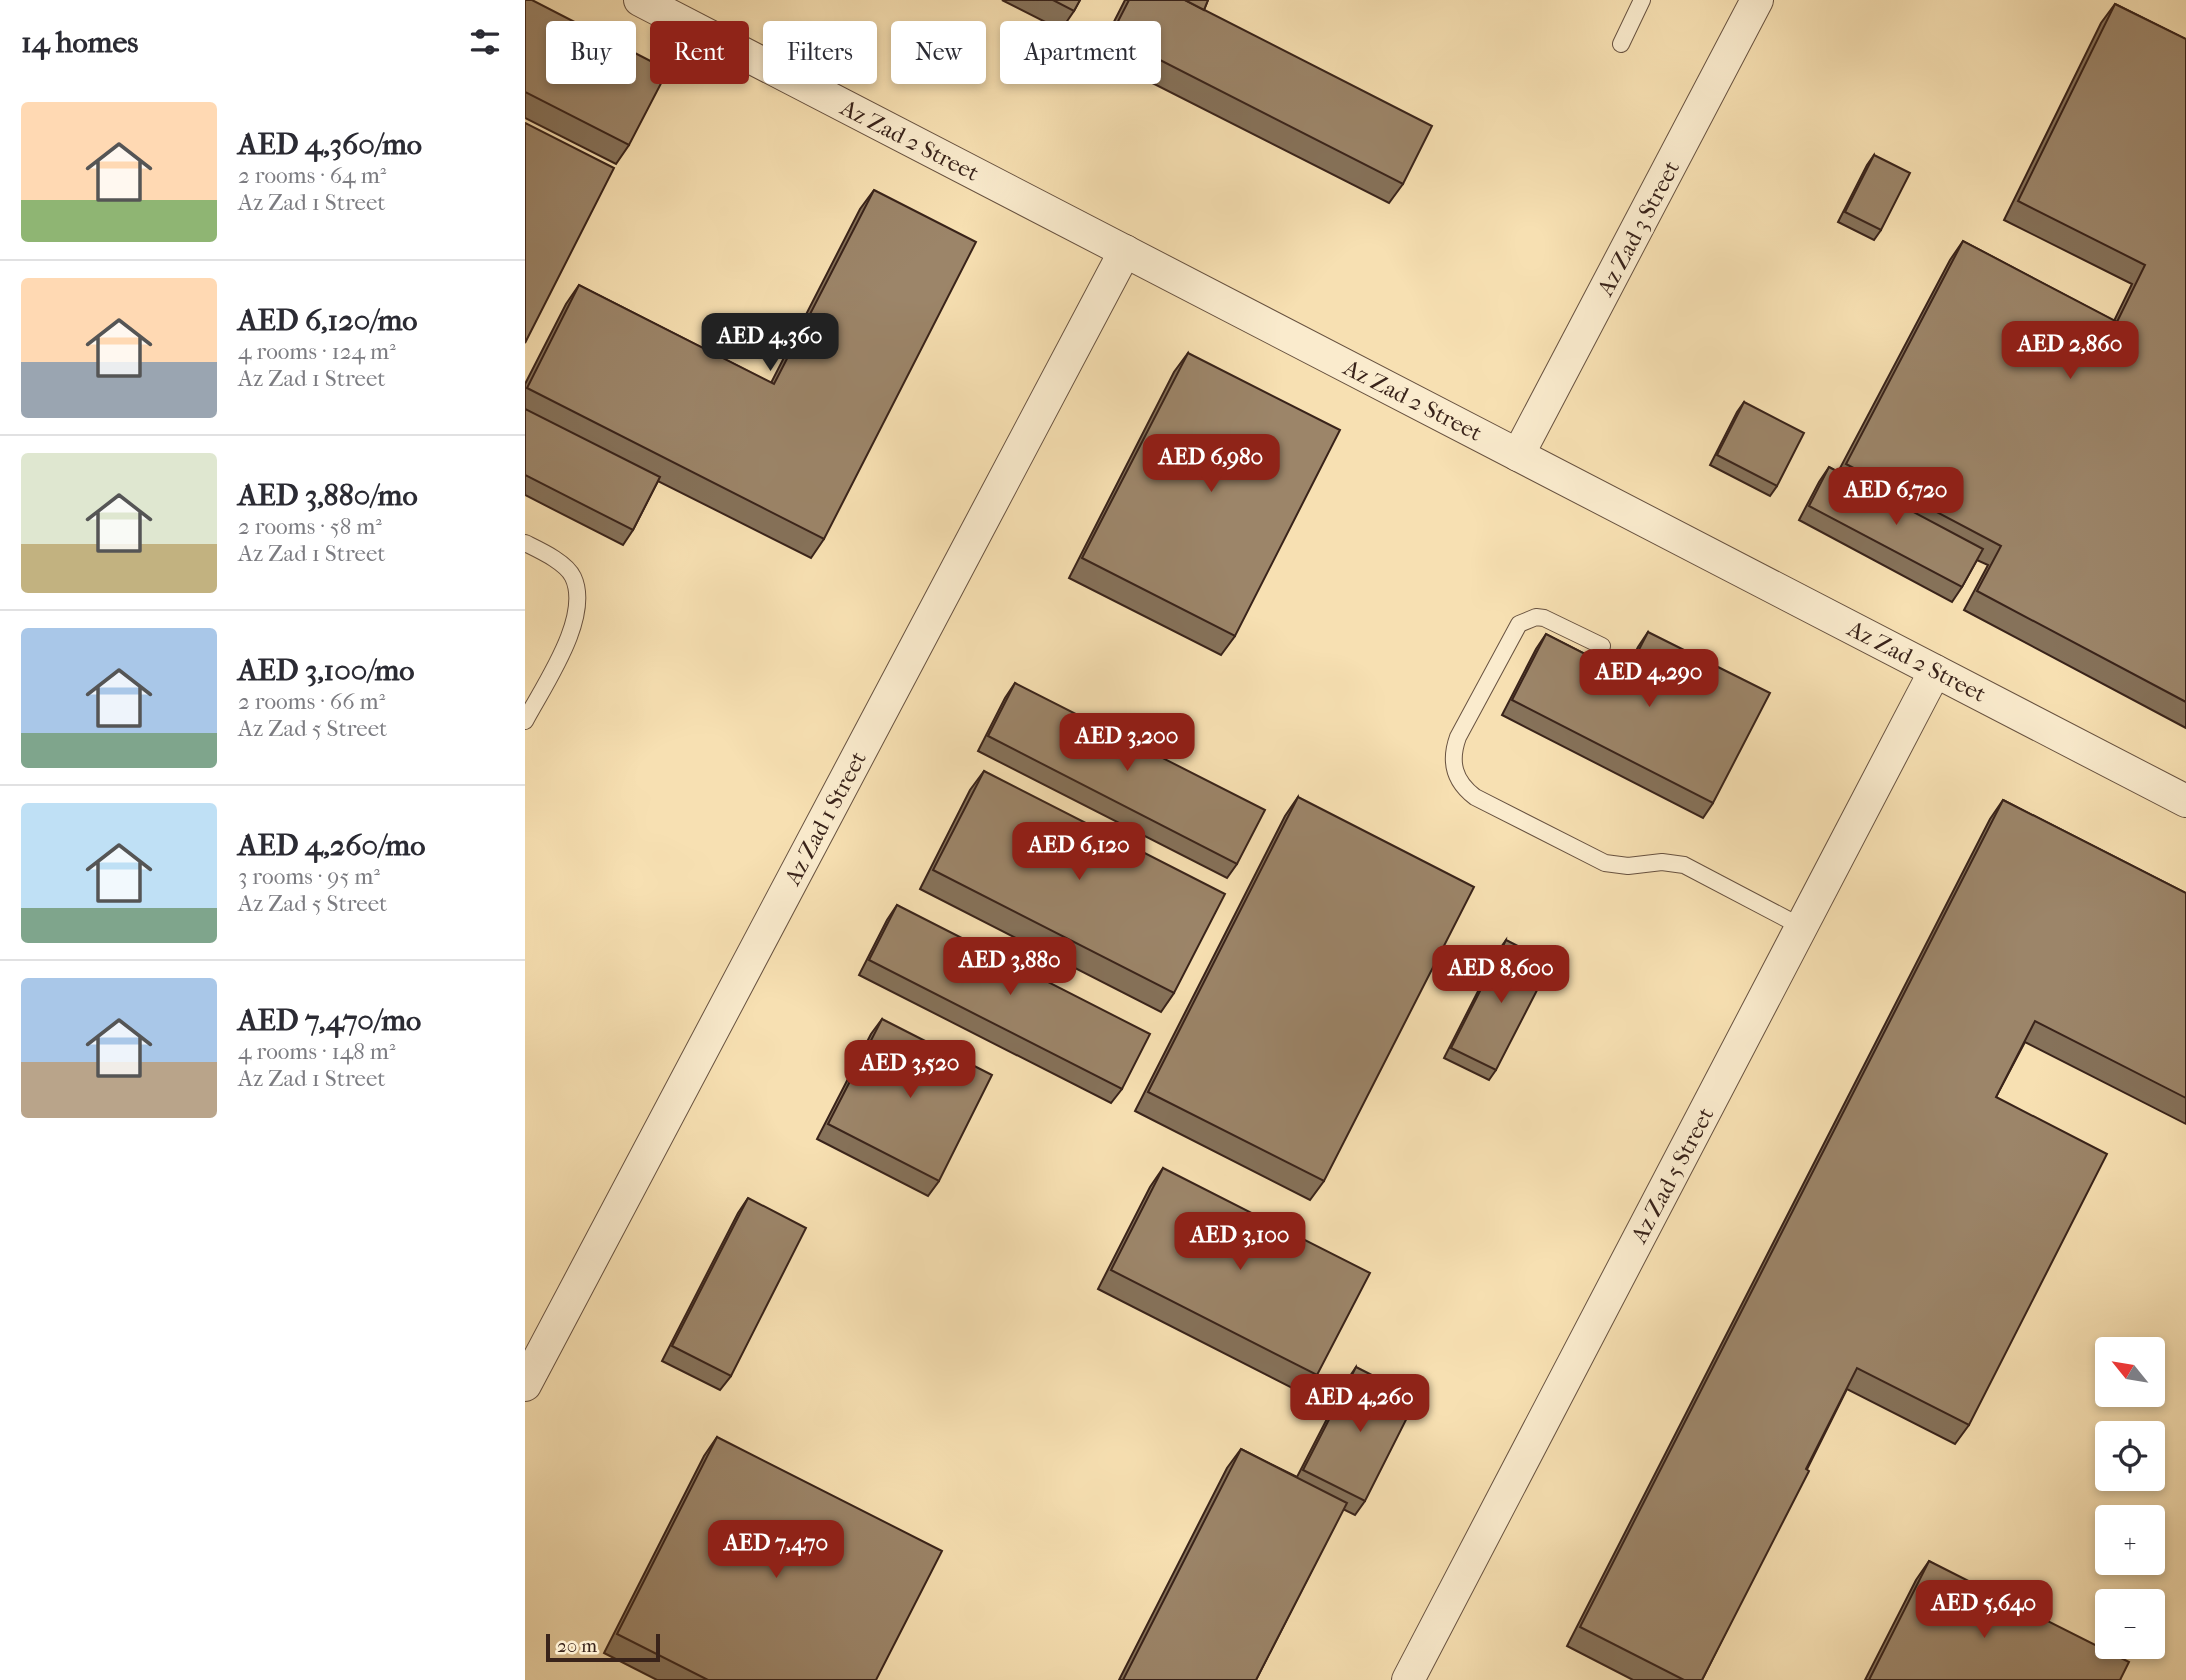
<!DOCTYPE html>
<meta charset="utf-8">
<style>
body{margin:0;font-family:"IM FELL French Canon",serif;background:#f2f2f3;color:#2b2b33;height:100vh;display:flex;flex-direction:column;font-size:26px;white-space:nowrap}
*{box-sizing:border-box;margin:0}
p{font-size:23px;color:#7c7c81}
.icon{flex:none;width:38px;height:38px;fill:none;stroke:currentColor;stroke-width:2;stroke-linecap:round;stroke-linejoin:round}
.map{position:relative;flex:1;overflow:hidden}
.drawer{display:flex;flex-direction:column;background:#fff;width:525px}
.drawer>*{flex:none}
.hud{position:absolute;left:21px;top:21px;width:665px;height:63px;display:flex;gap:14px}
.needle{width:46px;rotate:300deg}
.controls{position:absolute;left:1570px;top:1337px;display:grid;gap:14px}
.controls a{display:grid;place-items:center;width:70px;height:70px;border-radius:7px;background:#fff;box-shadow:0 4px 10px #0003;font-size:35px}
.scale{position:absolute;left:21px;bottom:18px;width:114px;box-sizing:border-box;padding-left:7px;border:4px solid #39231a;border-top:0;font-size:19px;line-height:24px;white-space:nowrap;color:#39231a;-webkit-text-stroke:5px #faebcd;paint-order:stroke}
.price{position:absolute;translate:-50% -60px;padding:0 16px;border-radius:14px;background:#8f2418;color:#fff;font-size:23px;line-height:46px;filter:drop-shadow(0 2px 4px #0008)}
.price::after{content:'';position:absolute;left:50%;top:42px;width:21px;height:16px;margin-left:-10px;background:inherit;clip-path:polygon(0 0,100% 0,50% 100%)}
.price.active{background:#222;color:#fff}
ul{padding:0;list-style:none}
li{display:flex;align-items:center;gap:21px;height:175px;padding:0 21px}
li+li{border-top:2px solid #e1e1e2}
li span{display:grid;place-items:center;flex:none;width:196px;height:140px;border-radius:7px;color:#555}
li>.icon{margin-inline-start:auto}
span .icon{width:84px;height:84px;fill:#fffc;stroke-width:1}
li b{font-size:30px}
h2{display:flex;justify-content:space-between;align-items:center;height:84px;padding:0 21px;font-size:30px}
.tag{padding:0 24px;border-radius:7px;background:#fff;box-shadow:0 4px 10px #0003;font-size:24px;line-height:63px}
.tag.active{background:#8f2418;color:#fff}
main{display:flex;flex:1;min-height:0}
.map>svg:first-child{display:block}
</style>
<main>
<section class="drawer">
<h2>14 homes<svg class="icon" aria-label="filters" viewBox="0 0 24 24"><path d="M4 7h16M4 17h16"/><circle cx="9" cy="7" r="2"/><circle cx="15" cy="17" r="2"/></svg></h2>
<ul>
<li><span style="background:linear-gradient(#ffd9b3 70%,#8fb573 0)"><svg class="icon" aria-label="home" viewBox="0 0 24 24"><path d="M3 11l9-7 9 7M6 9v11h12V9"/></svg></span><div><b>AED 4,360/mo</b><p>2 rooms · 64 m²</p><p>Az Zad 1 Street</p></div></li>
<li><span style="background:linear-gradient(#ffd9b3 60%,#9aa5b1 0)"><svg class="icon" aria-label="home" viewBox="0 0 24 24"><path d="M3 11l9-7 9 7M6 9v11h12V9"/></svg></span><div><b>AED 6,120/mo</b><p>4 rooms · 124 m²</p><p>Az Zad 1 Street</p></div></li>
<li><span style="background:linear-gradient(#dfe7d0 65%,#c2b280 0)"><svg class="icon" aria-label="home" viewBox="0 0 24 24"><path d="M3 11l9-7 9 7M6 9v11h12V9"/></svg></span><div><b>AED 3,880/mo</b><p>2 rooms · 58 m²</p><p>Az Zad 1 Street</p></div></li>
<li><span style="background:linear-gradient(#a9c7e8 75%,#7fa58c 0)"><svg class="icon" aria-label="home" viewBox="0 0 24 24"><path d="M3 11l9-7 9 7M6 9v11h12V9"/></svg></span><div><b>AED 3,100/mo</b><p>2 rooms · 66 m²</p><p>Az Zad 5 Street</p></div></li>
<li><span style="background:linear-gradient(#bfe0f5 75%,#7fa58c 0)"><svg class="icon" aria-label="home" viewBox="0 0 24 24"><path d="M3 11l9-7 9 7M6 9v11h12V9"/></svg></span><div><b>AED 4,260/mo</b><p>3 rooms · 95 m²</p><p>Az Zad 5 Street</p></div></li>
<li><span style="background:linear-gradient(#a9c7e8 60%,#b9a48a 0)"><svg class="icon" aria-label="home" viewBox="0 0 24 24"><path d="M3 11l9-7 9 7M6 9v11h12V9"/></svg></span><div><b>AED 7,470/mo</b><p>4 rooms · 148 m²</p><p>Az Zad 1 Street</p></div></li>
</ul>
</section>
<div class="map">
<svg width="1661" height="1680" viewBox="0 0 1661 1680">
<rect width="100%" height="100%" fill="#f7e0b2"/>
<filter id="stains"><feTurbulence type="fractalNoise" baseFrequency=".00286" numOctaves="4"/><feColorMatrix values="0 0 0 0 .2 0 0 0 0 .09 0 0 0 0 .02 0 0 0 .5 -.17"/></filter>
<radialGradient id="worn" r=".72"><stop offset=".6" stop-color="#630" stop-opacity="0"/><stop offset="1" stop-color="#630" stop-opacity=".3"/></radialGradient>
<g fill="none" stroke-linecap="round" stroke-linejoin="round">
<g stroke="#685240" stroke-width="18">
<g id="lane">
<path d="M1096,44L1117,0"/>
<path d="M0,543C14,550 41,562 48,577C67,617 19,685 0,721"/>
<path d="M1077,646L1019,618L1011,617L994,624L933,737C924,762 929,781 950,797L1080,863L1103,866L1137,862L1159,865L1277,927"/>
</g>
</g>
<g stroke="#685240" stroke-width="34">
<g id="street">
<path d="M115,0L1661,801"/>
<path d="M993,455L1232,0"/>
<path d="M0,1385L600,251"/>
<path d="M883,1680L1410,671"/>
</g>
</g>
<use href="#lane" stroke="#faebcd" stroke-width="16"/>
<use href="#street" stroke="#faebcd" stroke-width="32"/>
</g>
<g fill="#86725a" stroke="#39231a" stroke-width="2">
<path d="M0,0L104,145L91,164L0,118Z"/>
<path d="M477,0H555L549,11L536,30Z"/>
<path d="M600,0H683L679,10L878,184L864,203L572,55Z"/>
<path d="M1590,4L1661,39V728L1439,610L1463,565L1452,560L1437,587L1427,602L1274,520L1294,482L1304,467L1313,472L1425,260L1438,241L1589,321L1607,284L1479,220L1576,23Z"/>
<path d="M1349,155L1356,230L1349,240L1313,222L1342,165Z"/>
<path d="M349,190L299,539L286,558L133,481L108,530L98,545L0,495V384L41,304L54,285L246,383L335,209Z"/>
<path d="M663,353L710,636L696,655L544,578L649,372Z"/>
<path d="M1219,402L1252,486L1245,496L1185,465L1212,412Z"/>
<path d="M1123,632L1188,803L1178,818L977,715L1011,649L1021,634L1099,674L1113,647Z"/>
<path d="M490,683L712,864L702,878L453,751L480,698Z"/>
<path d="M459,771L649,993L636,1012L395,889L445,790Z"/>
<path d="M773,797L799,1181L785,1200L610,1111L760,816Z"/>
<path d="M1478,800L1661,893V1124L1500,1042L1471,1097L1444,1425L1430,1444L1322,1389L1177,1680H1108L1042,1646L1465,819Z"/>
<path d="M372,905L597,1089L586,1103L334,975L362,920Z"/>
<path d="M981,940L971,1070L964,1080L919,1058L974,950Z"/>
<path d="M357,1019L414,1181L403,1196L292,1139L346,1034Z"/>
<path d="M638,1168L792,1375L779,1394L573,1289L625,1187Z"/>
<path d="M223,1198L206,1376L195,1390L137,1361L213,1213Z"/>
<path d="M831,1367L840,1501L830,1515L818,1509L731,1680H594L702,1468L716,1449L772,1477L821,1382Z"/>
<path d="M192,1437L351,1680H132L79,1653L179,1456Z"/>
<path d="M1404,1561L1595,1680H1340L1391,1580Z"/>
</g>
<g fill="#9c8569" stroke="#39231a" stroke-width="2">
<path d="M0,0H7L143,70L104,145L0,92Z"/>
<path d="M528,0H555L549,11Z"/>
<path d="M604,0H660L907,126L878,184L586,35Z"/>
<path d="M660,0H683L679,10Z"/>
<path d="M1590,4L1661,39V702L1452,591L1476,546L1321,464L1438,241L1592,322L1620,265L1493,201Z"/>
<path d="M0,123L89,168L0,343Z"/>
<path d="M1349,155L1385,173L1356,230L1320,212Z"/>
<path d="M349,190L451,242L299,539L2,388L54,285L249,384Z"/>
<path d="M663,353L815,430L710,636L557,558Z"/>
<path d="M1219,402L1279,433L1252,486L1192,455Z"/>
<path d="M0,409L135,477L108,530L0,475Z"/>
<path d="M1304,467L1458,549L1437,587L1284,506Z"/>
<path d="M1123,632L1245,693L1188,803L987,700L1021,634L1101,675Z"/>
<path d="M490,683L740,810L712,864L463,736Z"/>
<path d="M459,771L700,894L649,993L408,870Z"/>
<path d="M773,797L949,887L799,1181L623,1092Z"/>
<path d="M1478,800L1661,893V1098L1510,1021L1471,1097L1582,1154L1444,1425L1332,1368L1281,1469L1284,1471L1177,1680H1159L1055,1627Z"/>
<path d="M372,905L625,1034L597,1089L344,960Z"/>
<path d="M981,940L1026,963L971,1070L926,1048Z"/>
<path d="M357,1019L467,1075L414,1181L303,1124Z"/>
<path d="M638,1168L845,1273L792,1375L586,1270Z"/>
<path d="M223,1198L281,1228L206,1376L147,1346Z"/>
<path d="M831,1367L892,1398L840,1501L778,1470Z"/>
<path d="M192,1437L417,1551L351,1680H183L92,1634Z"/>
<path d="M716,1449L822,1503L731,1680H598Z"/>
<path d="M1404,1561L1604,1662L1595,1680H1344Z"/>
</g>
<g text-anchor="middle" stroke-width="5" stroke-linejoin="round" paint-order="stroke">
<g font-size="23" fill="#39231a" stroke="#faebcd">
<text transform="translate(385 140) rotate(27)" y="8">Az Zad 2 Street</text>
<text transform="translate(1113 228) rotate(-62)" y="8">Az Zad 3 Street</text>
<text transform="translate(888 400) rotate(27)" y="8">Az Zad 2 Street</text>
<text transform="translate(1392 661) rotate(27)" y="8">Az Zad 2 Street</text>
<text transform="translate(300 818) rotate(-62)" y="8">Az Zad 1 Street</text>
<text transform="translate(1147 1175) rotate(-62)" y="8">Az Zad 5 Street</text>
</g>
</g>
<rect width="100%" height="100%" filter="url(#stains)"/>
<rect width="100%" height="100%" fill="url(#worn)"/>
</svg>
<div class="controls">
<a><svg class="needle" viewBox="-14 -14 28 28"><path d="M0-13l5 13h-10z" fill="#e53935"/><path d="M0 13l5-13h-10z" fill="#7c7c81"/></svg></a>
<a><svg class="icon" aria-label="locate" viewBox="0 0 24 24"><circle cx="12" cy="12" r="6"/><path d="M12 2v4M12 18v4M2 12h4M18 12h4"/></svg></a>
<a>+</a>
<a>−</a>
</div>
<div class="scale">20 m</div>
<b class="price active" style="left:245px;top:373px">AED 4,360</b>
<b class="price" style="left:1545px;top:381px">AED 2,860</b>
<b class="price" style="left:686px;top:494px">AED 6,980</b>
<b class="price" style="left:1371px;top:527px">AED 6,720</b>
<b class="price" style="left:1124px;top:709px">AED 4,290</b>
<b class="price" style="left:602px;top:773px">AED 3,200</b>
<b class="price" style="left:554px;top:882px">AED 6,120</b>
<b class="price" style="left:485px;top:997px">AED 3,880</b>
<b class="price" style="left:976px;top:1005px">AED 8,600</b>
<b class="price" style="left:385px;top:1100px">AED 3,520</b>
<b class="price" style="left:715px;top:1272px">AED 3,100</b>
<b class="price" style="left:835px;top:1434px">AED 4,260</b>
<b class="price" style="left:251px;top:1580px">AED 7,470</b>
<b class="price" style="left:1459px;top:1640px">AED 5,640</b>
<div class="hud">
<a class="tag">Buy</a>
<a class="tag active">Rent</a>
<a class="tag">Filters</a>
<a class="tag">New</a>
<a class="tag">Apartment</a>
</div>
</div>
</main>
